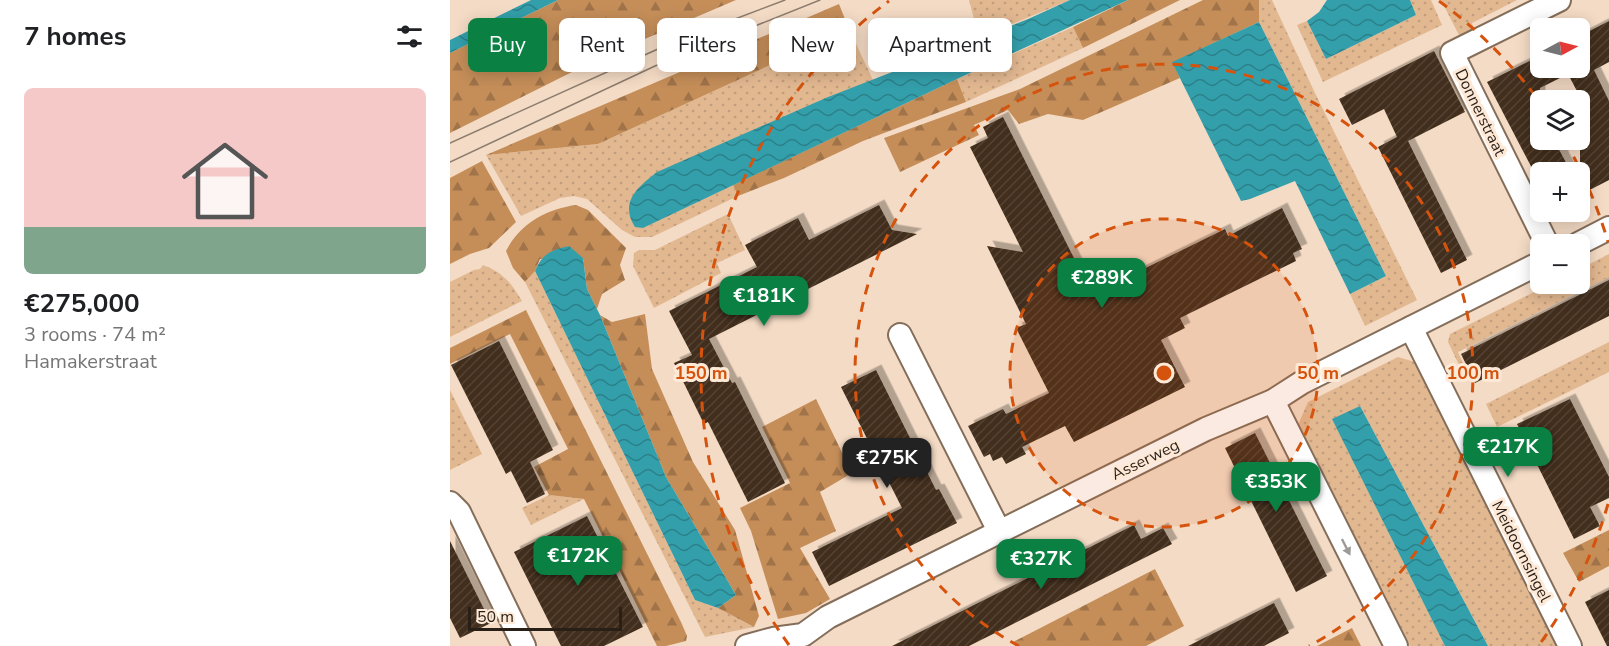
<!DOCTYPE html>
<meta charset="utf-8">
<style>
body{margin:0;font-family:"Nunito Sans",sans-serif;background:#f6f6f6;color:#202124;height:100vh;display:flex;flex-direction:column;font-size:22px;white-space:nowrap}
*{box-sizing:border-box;margin:0}
p{font-size:20px;color:#757577}
.icon{flex:none;width:33px;height:33px;fill:none;stroke:currentColor;stroke-width:2;stroke-linecap:round;stroke-linejoin:round}
.map{position:relative;flex:1;overflow:hidden}
.side{display:flex;flex-direction:column;background:#fff;width:450px}
.side>*{flex:none}
.top-card{position:absolute;left:18px;top:18px;width:570px;height:54px;display:flex;gap:12px}
.needle{width:39px;rotate:83deg}
.controls{position:absolute;left:1080px;top:18px;display:grid;gap:12px}
.controls a{display:grid;place-items:center;width:60px;height:60px;border-radius:9px;background:#fff;box-shadow:0 3px 15px #0003;font-size:30px}
.scale{position:absolute;left:18px;bottom:15px;width:154px;box-sizing:border-box;padding-left:6px;border:3px solid #281f17;border-top:0;font-size:16px;line-height:21px;white-space:nowrap;color:#281f17;-webkit-text-stroke:4px #fee9d7;paint-order:stroke}
.price{position:absolute;translate:-50% -51px;padding:0 14px;border-radius:12px;background:#0b8043;color:#fff;font-size:20px;line-height:39px;filter:drop-shadow(0 2px 3px #0008)}
.price::after{content:'';position:absolute;left:50%;top:36px;width:18px;height:14px;margin-left:-9px;background:inherit;clip-path:polygon(0 0,100% 0,50% 100%)}
.price.active{background:#222;color:#fff}
ul{padding:0;list-style:none}
li{display:grid;align-content:center;gap:12px;height:318px;padding:0 24px}
li+li{border-top:2px solid #e0e0e0}
li span{display:grid;place-items:center;height:186px;border-radius:9px;color:#555}
li>.icon{margin-inline-start:auto}
span .icon{width:108px;height:108px;fill:#fffc;stroke-width:1}
li b{font-size:26px}
h2{display:flex;justify-content:space-between;align-items:center;height:72px;padding:0 24px;font-size:26px}
.pill{padding:0 21px;border-radius:9px;background:#fff;box-shadow:0 3px 15px #0003;font-size:21px;line-height:54px}
.pill.active{background:#0b8043;color:#fff}
main{display:flex;flex:1;min-height:0}
.map>svg:first-child{display:block}
</style>
<main>
<section class="side">
<h2>7 homes<svg class="icon" aria-label="filters" viewBox="0 0 24 24"><path d="M4 7h16M4 17h16"/><circle cx="9" cy="7" r="2"/><circle cx="15" cy="17" r="2"/></svg></h2>
<ul>
<li><span style="background:linear-gradient(#f6c9c9 75%,#7fa58c 0)"><svg class="icon" aria-label="home" viewBox="0 0 24 24"><path d="M3 11l9-7 9 7M6 9v11h12V9"/></svg></span><div><b>€275,000</b><p>3 rooms · 74 m²</p><p>Hamakerstraat</p></div></li>
</ul>
</section>
<div class="map">
<svg width="1159" height="646" viewBox="0 0 1159 646">
<defs>
<pattern id="green-dots" width="8" height="8" patternUnits="userSpaceOnUse" patternTransform="scale(1.5)"><rect width="8" height="8" fill="#e2b891"/><path d="M2 2h.1M6 6h.1" fill="none" stroke="#c29e7c" stroke-width="1.8" stroke-linecap="round"/></pattern>
<pattern id="forest-firs" width="22" height="20" patternUnits="userSpaceOnUse" patternTransform="scale(1.5)"><rect width="22" height="20" fill="#c58e59"/><path d="M5 1l3.5 6h-7zM16 11l3.5 6h-7z" fill="#a07349"/></pattern>
<pattern id="water-waves" width="16" height="10" patternUnits="userSpaceOnUse" patternTransform="scale(1.5)"><rect width="16" height="10" fill="#339fab"/><path d="M0 5q4-4 8 0t8 0" fill="none" stroke="#2b818a"/></pattern>
<pattern id="building-hatch" width="6" height="6" patternUnits="userSpaceOnUse" patternTransform="scale(1.5)"><rect width="6" height="6" fill="#422e1c"/><path d="M-1 1l2-2M0 6l6-6M5 7l2-2" fill="none" stroke="#554334"/></pattern>
<filter id="shadow"><feDropShadow dx="5.5" dy="-5.5" stdDeviation="0" flood-color="#0004"/></filter>
</defs>
<rect width="100%" height="100%" fill="#f4dbc5"/>
<g fill="url(#green-dots)">
<path d="M519,0H620L529,38Z"/>
<path d="M809,0H822L864,91L967,300L915,326L900,294L936,276L809,22Z"/>
<path d="M960,0H981L992,25L873,82L847,25L857,21L876,59L966,15Z"/>
<path d="M991,0H1067L1022,23L1024,29L1010,37Z"/>
<path d="M623,27L633,48L516,102L507,79Z"/>
<path d="M399,29L423,80L367,102L193,228L283,185L288,196L202,237H185L172,230L137,199L124,196L110,198L71,216L36,155L148,144Z"/>
<path d="M278,214L295,250L267,263L271,273L204,308L183,266L184,253L189,250H205Z"/>
<path d="M1159,254V277L1008,352L1013,363L1009,365L998,342L1000,334L1100,284H1130V269Z"/>
<path d="M33,265C54,273 61,283 72,301L0,337V282L24,270L30,269Z"/>
<path d="M85,271L245,600L268,608L304,627L255,637L75,282Z"/>
<path d="M1159,342V372L1047,427L1036,404Z"/>
<path d="M948,357L965,362L1109,646H1038L910,406L883,420L995,646H960L861,448L847,427L858,402Z"/>
<path d="M0,390L32,454L0,470Z"/>
<path d="M99,495L134,499L81,525L72,508Z"/>
</g>
<g fill="url(#forest-firs)">
<path d="M108,0H286L148,59L0,133V53Z"/>
<path d="M678,0H730L633,48L623,27Z"/>
<path d="M753,0H809V22L723,62L730,78L633,120L598,114L569,124L558,110L524,125L529,135L450,172L434,138L570,89Z"/>
<path d="M389,4L399,29L148,144L36,155Z"/>
<path d="M507,79L516,102L413,141L334,178L288,196L283,185Z"/>
<path d="M32,161L66,222L39,248L20,254L0,264V178Z"/>
<path d="M126,205L138,210L176,248L170,265L175,280L152,294L147,309L137,289L133,258L90,259L85,271L75,282L63,268L56,251C70,224 96,209 126,205Z"/>
<path d="M76,310L231,622L237,636L236,641L216,646H207L134,499L99,495L84,467L118,449L60,334L0,364V348Z"/>
<path d="M195,314L202,369L243,462L285,530L309,616L304,627L268,608L286,595L216,477L150,315L162,322Z"/>
<path d="M366,399L402,473L370,492L386,531L350,548L380,599L356,613L328,619L301,531L290,508L340,483L312,427Z"/>
<path d="M1159,530V566L1129,582L1113,553Z"/>
<path d="M705,569L734,626L696,646H565L563,642Z"/>
<path d="M902,628L911,646H867Z"/>
</g>
<g fill="url(#water-waves)">
<path d="M81,0H108L0,53V40Z"/>
<path d="M620,0H678L507,79L193,228L185,227C169,202 188,187 207,172L378,97L578,19Z"/>
<path d="M877,0H960L966,15L876,59L857,21L869,12Z"/>
<path d="M809,22L936,276L900,294L845,181L800,199L791,201L722,62Z"/>
<path d="M119,246L133,258L137,289L150,315L216,477L286,595L268,608L245,600L85,271C92,254 101,250 119,246Z"/>
<path d="M910,406L1038,646H995L882,419Z"/>
</g>
<g fill="url(#building-hatch)" filter="url(#shadow)">
<path d="M1159,21V62L1144,70L1159,101V180L1130,195V119L1139,114L1118,74L1090,88V140H1104L1121,172H1084L1037,82L1090,56V68H1130V36Z"/>
<path d="M984,51L1015,112L958,141L1017,260L991,273L928,147L947,137L934,109L902,125L889,99Z"/>
<path d="M553,117L631,272L647,264L659,286L775,229L778,236L832,208L852,249L843,253L846,261L730,318L735,328L711,340L735,387L624,442L615,426L572,447L576,454L556,464L552,457L543,461L540,454L534,457L518,426L553,409L556,414L599,393L566,328L576,324L537,246L573,252L520,147L538,138L533,127Z"/>
<path d="M429,205L442,230L467,234L259,339L282,383L285,382L335,483L298,502L258,422L254,424L224,363L242,355L219,311L307,267L295,245L348,218L359,240Z"/>
<path d="M1159,280V316L1025,383L1011,354Z"/>
<path d="M49,341L103,450L80,462L95,494L77,503L61,471L56,474L1,365Z"/>
<path d="M426,370L486,490L489,489L507,523L379,586L362,552L452,508L391,387Z"/>
<path d="M1120,399L1159,477V498L1140,507L1150,526L1124,539L1067,424Z"/>
<path d="M805,433L877,576L846,592L775,448Z"/>
<path d="M137,516L193,627L154,646H111L64,552Z"/>
<path d="M684,525L691,539L713,528L722,544L519,646H442Z"/>
<path d="M0,541L41,623L10,638L0,618Z"/>
<path d="M1159,590V646H1157L1135,602Z"/>
<path d="M824,603L839,633L814,646H738Z"/>
</g>
<g fill="none" stroke-linecap="round" stroke-linejoin="round">
<g stroke="#846e5a" stroke-width="26">
<g id="minor">
<path d="M1097,244L1002,53L1109,0"/>
<path d="M1128,244L1159,228"/>
<path d="M961,328L1120,646"/>
<path d="M450,335L549,531"/>
<path d="M823,401L946,646"/>
<path d="M0,503L9,512L74,646"/>
<path d="M297,646L323,639L353,635L378,617L756,429L823,401L851,383L1090,263"/>
</g>
</g>
<use href="#minor" stroke="#fff" stroke-width="22"/>
<g stroke="#8c7c6d" stroke-width="1.5">
<path d="M0,143L219,44L335,0"/>
<path d="M0,162L205,66L370,0"/>
</g>
</g>
<defs><path id="oneway-solid" d="M-6-.8H1V-3.2L6.5 0L1 3.2V.8H-6Z" transform="scale(1.5)"/></defs>
<use fill="#9e9a97" href="#oneway-solid" transform="translate(896 547) rotate(63)"/>
<circle cx="714" cy="373" r="154" fill="#d5530d" fill-opacity=".12"/>
<g fill="none" stroke="#d5530d" stroke-width="3" stroke-dasharray="10 8">
<circle cx="714" cy="373" r="154"/>
<path d="M569 646A309 309 0 1 1 859 646"/>
<path d="M1158 504A463 463 0 0 1 1089 645M339 645A463 463 0 0 1 439 1M989 1A463 463 0 0 1 1089 101M1115 141A463 463 0 0 1 1158 242"/>
</g>
<g text-anchor="middle" stroke-width="6" stroke-linejoin="round" paint-order="stroke">
<g font-size="16" fill="#281f17" stroke="#fee9d7">
<text transform="translate(1031 112) rotate(64)" y="6">Donnerstraat</text>
<text transform="translate(695 459) rotate(-26)" y="6">Asserweg</text>
<text transform="translate(1072 551) rotate(63)" y="6">Meidoornsingel</text>
</g>
</g>
<circle cx="714" cy="373" r="9" fill="#d5530d" stroke="#fee9d7" stroke-width="3"/>
<g font-size="18" text-anchor="middle" font-weight="bold" fill="#d5530d" stroke="#fee9d7" stroke-width="6" stroke-linejoin="round" paint-order="stroke">
<text x="868" y="379">50 m</text>
<text x="1023" y="379">100 m</text>
<text x="251" y="379">150 m</text>
</g>
</svg>
<div class="controls">
<a><svg class="needle" viewBox="-14 -14 28 28"><path d="M0-13l5 13h-10z" fill="#e53935"/><path d="M0 13l5-13h-10z" fill="#757577"/></svg></a>
<a><svg class="icon" aria-label="layers" viewBox="0 0 24 24"><path d="M12 4l9 5-9 5-9-5zM3 14l9 5 9-5"/></svg></a>
<a>+</a>
<a>−</a>
</div>
<div class="scale">50 m</div>
<b class="price" style="left:652px;top:309px">€289K</b>
<b class="price" style="left:314px;top:327px">€181K</b>
<b class="price" style="left:1058px;top:478px">€217K</b>
<b class="price active" style="left:437px;top:489px">€275K</b>
<b class="price" style="left:826px;top:513px">€353K</b>
<b class="price" style="left:128px;top:587px">€172K</b>
<b class="price" style="left:591px;top:590px">€327K</b>
<div class="top-card">
<a class="pill active">Buy</a>
<a class="pill">Rent</a>
<a class="pill">Filters</a>
<a class="pill">New</a>
<a class="pill">Apartment</a>
</div>
</div>
</main>
